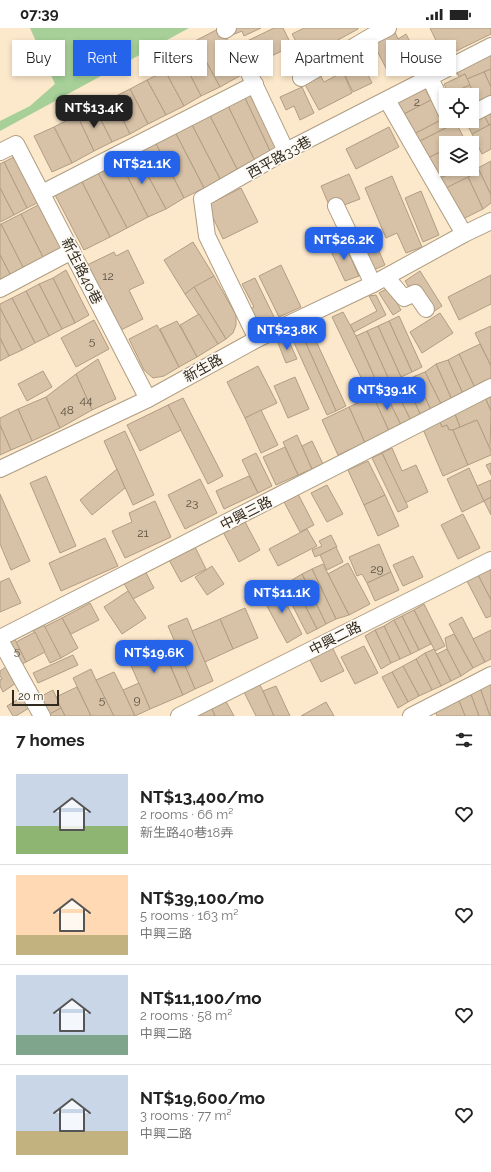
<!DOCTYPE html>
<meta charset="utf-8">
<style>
body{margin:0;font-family:Raleway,"Noto Sans TC",sans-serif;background:#f2f2f2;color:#222;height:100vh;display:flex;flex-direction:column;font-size:15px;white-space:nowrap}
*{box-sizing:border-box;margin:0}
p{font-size:13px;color:#767676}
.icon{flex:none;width:22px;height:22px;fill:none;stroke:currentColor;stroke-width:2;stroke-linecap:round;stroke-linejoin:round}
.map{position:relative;height:688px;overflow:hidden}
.side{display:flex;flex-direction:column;background:#fff;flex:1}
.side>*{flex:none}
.banner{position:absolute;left:12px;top:12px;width:467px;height:36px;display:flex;gap:8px}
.buttons{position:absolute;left:439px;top:60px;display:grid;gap:8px}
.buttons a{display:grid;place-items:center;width:40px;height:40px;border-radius:0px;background:#fff;box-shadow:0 2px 6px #0003;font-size:20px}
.scale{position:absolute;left:12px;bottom:10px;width:47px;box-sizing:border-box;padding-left:4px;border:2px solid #312a1f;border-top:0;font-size:11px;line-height:14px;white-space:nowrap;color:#312a1f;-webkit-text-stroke:3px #fcf8f2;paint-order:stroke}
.price{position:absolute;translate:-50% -34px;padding:0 9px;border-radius:8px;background:#2563eb;color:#fff;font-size:13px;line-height:26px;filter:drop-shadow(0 1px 2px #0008)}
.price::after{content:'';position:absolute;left:50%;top:24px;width:12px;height:9px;margin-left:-6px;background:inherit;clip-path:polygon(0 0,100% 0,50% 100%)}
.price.on{background:#222;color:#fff}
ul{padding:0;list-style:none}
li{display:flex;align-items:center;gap:12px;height:100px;padding:0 16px}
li+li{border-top:1px solid #e0e0e0}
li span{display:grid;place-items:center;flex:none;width:112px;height:80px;border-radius:0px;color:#555}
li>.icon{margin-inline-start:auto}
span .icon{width:48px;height:48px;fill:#fffc;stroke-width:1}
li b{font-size:17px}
h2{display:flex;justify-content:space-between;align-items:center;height:48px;padding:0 16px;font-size:17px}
.tag{padding:0 14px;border-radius:0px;background:#fff;box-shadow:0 2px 6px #0003;font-size:14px;line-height:36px}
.tag.on{background:#2563eb;color:#fff}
.status{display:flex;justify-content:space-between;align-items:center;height:28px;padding:0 20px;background:#fff;direction:ltr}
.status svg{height:11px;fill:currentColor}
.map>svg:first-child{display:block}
</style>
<div class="status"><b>07:39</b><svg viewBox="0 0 49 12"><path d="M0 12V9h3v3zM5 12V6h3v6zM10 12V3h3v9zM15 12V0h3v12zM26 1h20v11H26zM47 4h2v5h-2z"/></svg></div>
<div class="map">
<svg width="491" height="688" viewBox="0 0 491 688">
<rect width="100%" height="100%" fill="#fce8cb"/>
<path fill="#a6d098" d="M30,0H189L0,103V93L30,78L55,56Z"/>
<g fill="#d7c2a7" stroke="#b19d83">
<path d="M220,0H221L245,45L220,59L195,13Z"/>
<path d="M229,0H261L244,8L242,3L232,7Z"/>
<path d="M274,0H283L292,18L255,36L245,14Z"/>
<path d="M304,0H358V1L305,30L292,6Z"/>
<path d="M393,0L398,11L406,6L419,31L389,46L367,3Z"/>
<path d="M430,0H491V6L444,29Z"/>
<path d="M351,13L372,55L353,64L333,22Z"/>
<path d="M491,21V41L467,51L465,46L459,49L454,38Z"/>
<path d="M201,24L220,59L201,68L183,33Z"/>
<path d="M183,33L201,68L184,78L165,43Z"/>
<path d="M313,34L324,54L343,44L352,65L319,82L297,42Z"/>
<path d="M491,41V59L484,44Z"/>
<path d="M165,43L184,78L166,87L147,52Z"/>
<path d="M484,44L491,59V68L477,74L467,51Z"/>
<path d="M465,46L470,57L447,67L442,62L446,60L444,56Z"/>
<path d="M147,52L166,87L148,96L130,61Z"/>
<path d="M470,57L477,74L472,76V67H447Z"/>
<path d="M302,59L314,85L300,92L294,78L286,82L280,69Z"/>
<path d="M424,59L431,72L404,86L397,73Z"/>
<path d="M130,61L148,96L130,106L112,70Z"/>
<path d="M254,63L280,121L271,125L244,68Z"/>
<path d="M244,68L271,125L255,133L227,76Z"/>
<path d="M112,70L130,106L112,114L94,78Z"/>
<path d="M431,72L441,92L414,106L404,86Z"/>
<path d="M227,76L255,133L237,141L209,86Z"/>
<path d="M94,78L112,114L94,123L77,87Z"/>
<path d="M491,81V97H489L483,85Z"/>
<path d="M483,85L489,97L472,106L466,94L472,93Z"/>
<path d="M209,86L237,141L220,151L191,95Z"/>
<path d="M77,87L94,123L72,135L54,99Z"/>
<path d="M446,91V93H455L456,95L418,114L414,106L441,92Z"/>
<path d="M191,95L220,151L204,160L175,104Z"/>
<path d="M456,95L465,112L459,115H446V121L426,131L418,114Z"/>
<path d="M489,97H491V121L482,126L472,106Z"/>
<path d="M54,99L72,135L52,144L34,108Z"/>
<path d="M389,99L399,119L356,141L346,121Z"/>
<path d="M175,104L204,160L184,170L155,114Z"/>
<path d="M155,114L184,170L166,181L135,124Z"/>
<path d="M446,121V141H459L437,152L426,131Z"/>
<path d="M135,124L166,181L148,189L119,132Z"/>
<path d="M16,128L39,174L27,180L4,134Z"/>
<path d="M119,132L148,189L127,200L97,143Z"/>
<path d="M491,133V167L478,140Z"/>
<path d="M4,134L27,180L14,187L0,160V136Z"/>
<path d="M472,140L475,146L442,162L437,152L459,141H472Z"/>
<path d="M478,140L491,167V175L483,181L468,149L475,146L473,142Z"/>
<path d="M97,143L127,200L110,209L81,152Z"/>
<path d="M349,146L360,171L331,182L321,158Z"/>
<path d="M392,148L422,219L406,225L397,205L386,210L365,160Z"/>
<path d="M468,149L483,181L457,194L442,162Z"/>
<path d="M81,152L110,209L84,222L54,165Z"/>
<path d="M0,160L14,187L0,194Z"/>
<path d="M241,160L258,194L223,211L207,177Z"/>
<path d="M421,163L439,207L423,214L405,170Z"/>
<path d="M40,176L64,221L44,231L21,186Z"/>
<path d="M21,186L44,231L24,241L1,196Z"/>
<path d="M0,196H1L24,241L11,248L0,227Z"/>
<path d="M343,212L359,248L345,253L329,219Z"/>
<path d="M193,214L214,248L185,266L164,232Z"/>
<path d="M375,214L385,237L359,248L349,225Z"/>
<path d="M128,222L144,255L129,262L143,291L119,303L87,237L114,224L116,228Z"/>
<path d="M0,227L11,248L0,253Z"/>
<path d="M281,237L301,279L279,289L259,248Z"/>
<path d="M66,242L89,287L75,295L53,250Z"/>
<path d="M420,243L442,278L427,288L405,253Z"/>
<path d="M491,247V276L459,292L448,269Z"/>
<path d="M214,248L236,287V297L233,305L226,311L194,259Z"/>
<path d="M53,250L75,295L62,301L39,256Z"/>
<path d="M255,250L275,291L256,300L247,282L254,279L242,256Z"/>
<path d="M39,256L62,301L49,308L26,263Z"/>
<path d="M194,259L226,311L218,316L185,266Z"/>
<path d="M388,260L401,282L393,287L379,265Z"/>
<path d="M26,263L49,308L35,315L12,270Z"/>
<path d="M376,267L386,287L354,304L350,297L377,283L369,268Z"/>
<path d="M12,270L35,315L22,322L0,280V276Z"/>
<path d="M0,280L22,322L9,328L0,310Z"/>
<path d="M343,284L356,308L379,359L368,364L332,289Z"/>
<path d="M440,285L453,305L422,325L410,304Z"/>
<path d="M199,286L218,316L197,329L180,297Z"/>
<path d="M399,288L422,339L412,344L389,293Z"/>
<path d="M94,292L109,321L76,339L61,310Z"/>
<path d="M177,293L197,329L179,339L160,301Z"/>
<path d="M389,293L412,344L401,349L378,298Z"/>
<path d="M157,297L179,339L164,348L153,350L144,342L129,311Z"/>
<path d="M378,298L401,349L390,354L367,303Z"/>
<path d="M491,298V338L475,305Z"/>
<path d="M310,300L346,378L336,383L301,304Z"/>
<path d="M367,303L390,354L379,359L356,308Z"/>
<path d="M301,304L336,383L327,387L291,308Z"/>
<path d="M0,310L9,328L0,333Z"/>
<path d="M288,311L297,331L286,335L278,315Z"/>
<path d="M480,316L491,338V352L475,360L459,326Z"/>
<path d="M459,326L475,360L463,366L448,332Z"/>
<path d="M98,331L116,371L92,382L76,346Z"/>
<path d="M448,332L463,366L452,372L436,336Z"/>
<path d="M436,336L452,372L442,378L425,344Z"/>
<path d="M258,338L277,375L245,390L227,354Z"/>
<path d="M43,343L52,359L27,373L18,356Z"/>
<path d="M425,344L442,378L431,382L415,348Z"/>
<path d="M76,346L92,382L60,400L46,369Z"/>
<path d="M415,348L431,382L421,388L405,353Z"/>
<path d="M295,349L309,381L288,390L274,358Z"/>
<path d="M405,353L421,388L411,393L394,358Z"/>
<path d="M394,358L411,393L401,397L384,363Z"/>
<path d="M384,363L401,397L389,403L373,368Z"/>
<path d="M484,367L491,383L490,422L477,392L460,399L453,381Z"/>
<path d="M373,368L389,403L365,415L349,379Z"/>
<path d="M46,369L60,400L32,413L18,381Z"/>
<path d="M491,369V383L486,371Z"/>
<path d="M183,370L223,448L208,456L168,377Z"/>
<path d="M168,377L181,402L140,423L127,397Z"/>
<path d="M349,379L365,415L338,427L322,392Z"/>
<path d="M18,381L32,413L11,422L0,397V390Z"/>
<path d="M453,381L460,399L453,402H449L447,397L442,399L437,388Z"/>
<path d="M261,382L278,417L261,425L245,390Z"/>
<path d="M439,392L442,399L447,397L449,402H453L468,437L443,448L422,399Z"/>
<path d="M477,392L491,423V427L468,437L453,402Z"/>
<path d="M0,397L11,422L0,427Z"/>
<path d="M125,403L154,467L133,477L104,413Z"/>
<path d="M297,407L312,441L298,447L283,414Z"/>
<path d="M312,413L323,436L312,441L302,418Z"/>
<path d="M285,419L298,447L276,457L263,429Z"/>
<path d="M392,420L402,443L416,437L428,464L405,475L382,425Z"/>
<path d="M256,425L272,458L258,465L242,432Z"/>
<path d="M382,425L408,479L398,484L372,430Z"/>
<path d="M368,433L385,467L364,477L348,442Z"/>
<path d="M491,435V447L486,437Z"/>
<path d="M469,440L484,473L462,484L447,451Z"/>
<path d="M117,441L125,460L92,487L80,472Z"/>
<path d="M46,448L76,518L60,525L30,455Z"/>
<path d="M249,448L258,465L224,481L216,463Z"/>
<path d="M200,451L217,485L185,501L168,467Z"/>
<path d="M491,452V469L484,473L477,458Z"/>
<path d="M327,457L343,486L327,494L311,465Z"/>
<path d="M297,464L314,497L300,504L283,472Z"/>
<path d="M0,466L30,533L11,542L0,516Z"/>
<path d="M385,467L399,498L378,508L364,477Z"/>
<path d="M491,469V487L484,473Z"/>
<path d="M155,473L171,509L125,530L112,503L132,494L129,485Z"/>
<path d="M463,486L480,520L458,531L441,497Z"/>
<path d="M244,492L260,522L239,534L223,504Z"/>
<path d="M307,501L317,518L278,538L269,521Z"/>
<path d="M331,507L337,519L315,529L312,522L322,518L319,513Z"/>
<path d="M105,510L118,538L61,563L49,535Z"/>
<path d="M379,516L391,544L367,555L362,546L357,548L349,529Z"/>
<path d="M195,519L206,541L181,554L169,532Z"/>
<path d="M336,519L343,534L327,542L320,527Z"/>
<path d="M413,528L423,549L403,558L393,537Z"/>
<path d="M348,535L370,576L349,587L328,546Z"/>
<path d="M323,536L328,546L349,587L336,591L312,541Z"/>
<path d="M212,538L224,556L207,567L195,549Z"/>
<path d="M491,538V572L477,545Z"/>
<path d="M144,541L154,560L133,571L122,552Z"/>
<path d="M312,541L336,591L326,596L302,546Z"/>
<path d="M391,544L399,562L375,573L367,555Z"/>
<path d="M477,545L491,572V588L486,590L466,551Z"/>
<path d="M302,546L326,596L317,601L292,552Z"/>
<path d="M9,550L21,575L0,584V554Z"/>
<path d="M292,552L317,601L307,606L282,557Z"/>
<path d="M277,558L302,606L287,615L261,567Z"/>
<path d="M128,563L146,590L122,606L104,579Z"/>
<path d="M90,575L99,592L71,606L62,590Z"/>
<path d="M424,576L445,618L435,623L414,582Z"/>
<path d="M245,580L258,610L233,621L220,591Z"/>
<path d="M414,582L431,616L419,622L402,588Z"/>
<path d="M402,588L419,622L411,626L394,592Z"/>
<path d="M462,589L485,634L473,640L449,596Z"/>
<path d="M62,590L78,620L61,630L44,599Z"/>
<path d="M187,590L213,653L195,661L168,598Z"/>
<path d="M220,591L233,621L205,634L192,603Z"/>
<path d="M394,592L411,626L400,631L384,598Z"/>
<path d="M44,597L61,630L50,635L33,602Z"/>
<path d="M384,598L400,631L391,635L375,602Z"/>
<path d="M375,602L391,635L381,641L365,608Z"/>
<path d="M491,602V631L485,634L473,611Z"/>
<path d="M35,604L45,624L26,634L16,614Z"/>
<path d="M454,606L473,640L461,648L447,621L445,610Z"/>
<path d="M13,608L26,634L16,639L2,613Z"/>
<path d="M159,612L183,667L150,681L126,626Z"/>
<path d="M331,617L344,643L321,654L308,628Z"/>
<path d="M364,618L378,645L355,656L341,629Z"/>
<path d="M178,621L195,661L183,667L166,627Z"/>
<path d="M434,621L451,653L441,658L425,625Z"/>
<path d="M447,621L461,648L451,653L437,626Z"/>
<path d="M425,625L441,658L432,662L416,631Z"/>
<path d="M73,627L78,637L38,655L33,645Z"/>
<path d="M416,631L432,662L419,668L403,638Z"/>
<path d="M403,638L419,668L408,674L392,644Z"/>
<path d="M6,639L16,655L3,664L0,658V652L2,651L0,648V643Z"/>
<path d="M91,641L96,652L114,688H91L73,650Z"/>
<path d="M114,644L123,662L135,688H114L96,652Z"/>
<path d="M392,644L408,674L398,680L382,649Z"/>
<path d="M139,655L150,681L135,688L123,662Z"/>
<path d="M259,655L263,663L274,688H256L243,662Z"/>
<path d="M491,655V688H490L480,660Z"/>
<path d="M276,658L290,688H274L263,663Z"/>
<path d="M77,659L91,688H65L61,680L56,669Z"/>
<path d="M480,660L490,688H479L470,664Z"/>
<path d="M53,662L61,680L46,688L34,672Z"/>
<path d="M470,664L479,688H465L458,670Z"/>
<path d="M22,669L29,680L16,688H13L7,678Z"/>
<path d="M224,670L234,688H215L210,677Z"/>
<path d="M458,670L465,688H437L434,680Z"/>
<path d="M326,674L334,688H301Z"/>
<path d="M210,677L215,688H188Z"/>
<path d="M61,680L65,688H46Z"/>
</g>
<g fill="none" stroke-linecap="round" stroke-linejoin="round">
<g stroke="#af9d82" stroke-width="18">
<g id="minor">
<path d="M225,2L228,0"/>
<path d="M241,28L286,123"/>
<path d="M301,50L372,8L388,0"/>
<path d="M430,50L446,84"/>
<path d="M387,72L464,206"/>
<path d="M472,86L491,76"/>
<path d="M0,124L16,116L148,371"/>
<path d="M42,165L255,56"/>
<path d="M336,178L373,256"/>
<path d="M386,249L404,270L415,265L426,281"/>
<path d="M0,261L72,223"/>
<path d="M257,311L207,208L202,171L286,123L491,18"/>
<path d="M0,441L148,371L257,311L373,256L464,206L491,193"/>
<path d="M0,610L491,359"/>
<path d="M0,612L42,688"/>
<path d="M179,688L491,532"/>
<path d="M411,688L491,647"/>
</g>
</g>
<use href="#minor" stroke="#fff" stroke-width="16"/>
</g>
<g text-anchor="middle" stroke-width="3.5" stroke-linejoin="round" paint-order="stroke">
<g font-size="12" fill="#5a5041">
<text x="417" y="78">2</text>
<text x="108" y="252">12</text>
<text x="92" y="317">5</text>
<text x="86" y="376">44</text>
<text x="67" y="386">48</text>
<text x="192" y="479">23</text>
<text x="143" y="509">21</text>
<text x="377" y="545">29</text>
<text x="17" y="627">5</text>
<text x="102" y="676">5</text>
<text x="137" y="676">9</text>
</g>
<g font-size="14" fill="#312a1f" stroke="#fcf8f2">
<text transform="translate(279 129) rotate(-29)" y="5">西平路33巷</text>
<text transform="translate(82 243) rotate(63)" y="5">新生路40巷</text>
<text transform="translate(203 340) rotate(-29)" y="5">新生路</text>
<text transform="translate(246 485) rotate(-27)" y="5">中興三路</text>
<text transform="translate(335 610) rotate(-27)" y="5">中興二路</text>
</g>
</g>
</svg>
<div class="buttons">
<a><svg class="icon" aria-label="locate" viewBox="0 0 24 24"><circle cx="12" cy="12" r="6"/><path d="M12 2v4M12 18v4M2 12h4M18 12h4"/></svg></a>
<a><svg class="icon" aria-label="layers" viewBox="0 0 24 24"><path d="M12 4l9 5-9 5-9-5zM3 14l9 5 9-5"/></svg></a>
</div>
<div class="scale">20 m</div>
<b class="price on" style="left:94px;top:101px">NT$13.4K</b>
<b class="price" style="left:142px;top:157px">NT$21.1K</b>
<b class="price" style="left:344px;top:233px">NT$26.2K</b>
<b class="price" style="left:287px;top:323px">NT$23.8K</b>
<b class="price" style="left:387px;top:383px">NT$39.1K</b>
<b class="price" style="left:282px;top:586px">NT$11.1K</b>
<b class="price" style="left:154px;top:646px">NT$19.6K</b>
<div class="banner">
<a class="tag">Buy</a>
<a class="tag on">Rent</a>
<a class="tag">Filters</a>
<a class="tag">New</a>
<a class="tag">Apartment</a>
<a class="tag">House</a>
</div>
</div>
<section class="side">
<h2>7 homes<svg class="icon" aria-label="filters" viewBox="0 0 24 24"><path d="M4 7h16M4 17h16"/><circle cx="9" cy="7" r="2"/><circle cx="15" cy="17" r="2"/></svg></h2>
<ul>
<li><span style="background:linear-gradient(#c9d6e8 65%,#8fb573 0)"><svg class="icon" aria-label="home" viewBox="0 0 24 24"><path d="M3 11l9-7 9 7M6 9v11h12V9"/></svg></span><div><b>NT$13,400/mo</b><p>2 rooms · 66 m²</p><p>新生路40巷18弄</p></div><svg class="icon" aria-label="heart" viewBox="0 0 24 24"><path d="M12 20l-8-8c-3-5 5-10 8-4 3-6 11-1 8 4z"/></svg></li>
<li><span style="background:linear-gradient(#ffd9b3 75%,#c2b280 0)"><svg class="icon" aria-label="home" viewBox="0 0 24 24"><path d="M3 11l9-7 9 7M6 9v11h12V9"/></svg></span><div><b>NT$39,100/mo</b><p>5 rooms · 163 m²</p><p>中興三路</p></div><svg class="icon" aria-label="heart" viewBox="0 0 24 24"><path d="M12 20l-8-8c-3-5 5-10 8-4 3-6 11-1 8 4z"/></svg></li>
<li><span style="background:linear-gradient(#c9d6e8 75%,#7fa58c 0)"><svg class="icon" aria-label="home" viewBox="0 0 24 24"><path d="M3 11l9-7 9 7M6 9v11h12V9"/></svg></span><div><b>NT$11,100/mo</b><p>2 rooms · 58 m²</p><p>中興二路</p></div><svg class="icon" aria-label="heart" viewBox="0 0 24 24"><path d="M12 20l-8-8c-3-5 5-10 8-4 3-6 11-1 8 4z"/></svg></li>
<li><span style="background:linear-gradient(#c9d6e8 70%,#c2b280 0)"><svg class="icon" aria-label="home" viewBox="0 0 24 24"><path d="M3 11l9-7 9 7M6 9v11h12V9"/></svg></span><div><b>NT$19,600/mo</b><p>3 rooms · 77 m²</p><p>中興二路</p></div><svg class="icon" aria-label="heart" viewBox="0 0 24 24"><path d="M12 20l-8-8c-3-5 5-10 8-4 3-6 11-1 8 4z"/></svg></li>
</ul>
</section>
